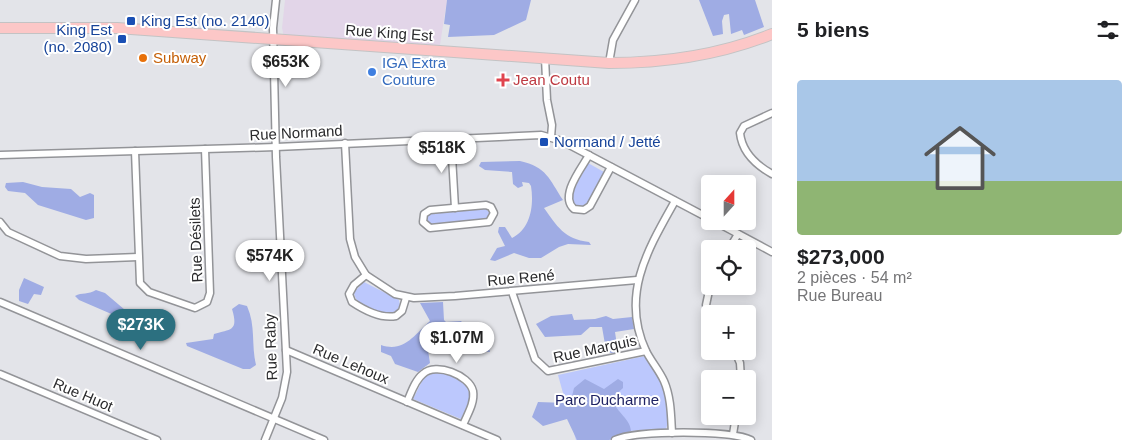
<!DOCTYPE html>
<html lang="fr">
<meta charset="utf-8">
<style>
body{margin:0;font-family:Arial,sans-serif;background:#f2f2f2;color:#202124;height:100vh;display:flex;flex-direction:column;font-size:19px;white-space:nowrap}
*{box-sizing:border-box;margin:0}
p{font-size:16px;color:#757577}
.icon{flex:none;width:28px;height:28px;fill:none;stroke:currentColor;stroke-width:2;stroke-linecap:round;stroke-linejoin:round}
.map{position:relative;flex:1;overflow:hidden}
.panel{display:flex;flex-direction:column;background:#fff;width:375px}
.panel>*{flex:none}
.needle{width:32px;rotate:21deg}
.fabs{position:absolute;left:701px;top:175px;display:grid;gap:10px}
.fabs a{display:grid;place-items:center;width:55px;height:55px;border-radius:5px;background:#fff;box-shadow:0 2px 12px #0003;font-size:25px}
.price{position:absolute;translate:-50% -42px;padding:0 11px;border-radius:18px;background:#fff;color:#222;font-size:16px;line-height:32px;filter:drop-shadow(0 1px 2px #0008)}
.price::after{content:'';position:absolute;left:50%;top:30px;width:15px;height:11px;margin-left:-8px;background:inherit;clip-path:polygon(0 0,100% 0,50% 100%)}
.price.active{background:#2c7080;color:#fff}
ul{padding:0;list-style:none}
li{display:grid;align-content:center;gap:10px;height:265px;padding:0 25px}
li+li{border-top:1px solid #e0e0e0}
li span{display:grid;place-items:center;height:155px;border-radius:5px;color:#555}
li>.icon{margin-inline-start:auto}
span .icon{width:90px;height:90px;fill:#fffc;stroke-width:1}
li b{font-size:21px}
h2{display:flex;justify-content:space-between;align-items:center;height:60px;padding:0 25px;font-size:21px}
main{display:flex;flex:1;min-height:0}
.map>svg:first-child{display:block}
</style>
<main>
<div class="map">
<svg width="772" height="440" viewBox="0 0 772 440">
<rect width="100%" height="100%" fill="#e3e4e9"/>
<path fill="#e2d5e8" d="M285,0H447L439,51L285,41L282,28Z"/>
<g fill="#bcc8fd">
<path d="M588,163L604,172L586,206L577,207L572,203L571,195Z"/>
<path d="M486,209L491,214L488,219L430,224L426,221V216L431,213Z"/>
<path d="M364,282L399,300L400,305L397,311C385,316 354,307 354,292Z"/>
<path d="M645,356C661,369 674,408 666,429L631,431L609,440H576L558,375Z"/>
<path d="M437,372L455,377L468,386L470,399L461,419L413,399L424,377Z"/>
</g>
<g fill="#9face4">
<path d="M447,0H531L526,20L494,35L448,37L450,25L444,24Z"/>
<path d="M699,0H755L764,27L744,35L742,30L731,34L729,14L724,15L722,21L723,34L713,36Z"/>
<path d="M520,161C547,167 549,179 563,200L544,208C557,226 564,239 589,242L591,245L568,244L559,247L541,258H529L514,253L495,261L490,260L497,248L505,246L498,232L499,227H505L512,238C531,229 534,205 531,186L529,183L522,182L523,186L518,188L513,184L512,172L485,170L479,166L481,162Z"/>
<path d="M23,182L42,187L71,189L80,197L90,193L94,195V218L86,220L38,205L25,193L8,191L5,187L6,183Z"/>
<path d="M24,278L44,287L41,295L34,294L28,304L19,301V290Z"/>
<path d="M96,290L105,293L138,321L169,336L167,338L79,300L75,296C82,292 88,295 96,290Z"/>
<path d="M443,302L444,320L446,322L461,321L474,337L486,334L490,352C470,352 447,329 429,339L427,344L430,363L418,372L395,364L391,356L381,352V345C404,353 414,335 430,321L420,303Z"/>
<path d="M239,304L247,306C256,326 251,345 256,365L250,369H243L187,346L186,343L213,339L214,334C230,329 239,332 232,309Z"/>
<path d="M572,314L574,320L595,319L606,316L613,319L632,317L634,329L615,332L618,352L611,353L606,350L602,327H590L581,335L545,337L536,324L551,316Z"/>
<path d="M585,379L604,389L618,379L623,382V388L613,397C613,411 630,417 631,431L609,440H577L567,419L543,426L532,417L538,402L566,403L571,400L574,388Z"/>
</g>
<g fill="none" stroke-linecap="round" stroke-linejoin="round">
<g stroke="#939498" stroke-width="9">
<g id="street">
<path d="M545,58L547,100L552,125L551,137"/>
<path d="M609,63L613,40L635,0"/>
<path d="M772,113L744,126L740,133C742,152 756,165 772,174"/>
<path d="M451,139L455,208"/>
<path d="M345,143L350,239L355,257L366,275L395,294L414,298L455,296L637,280"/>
<path d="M135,151L140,283L149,292L195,308L207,302L210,293L205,149"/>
<path d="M0,155L276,147L541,135L562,141L710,219"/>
<path d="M589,155C581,169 559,196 574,209L584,210L590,206L611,167"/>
<path d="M486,205L491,207L494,213L489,222L430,228L423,222L424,214L430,210Z"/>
<path d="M714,221L772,252"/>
<path d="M0,222L8,232L60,256L86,259L138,257"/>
<path d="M729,249L738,234"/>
<path d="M366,275L354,285L349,294L352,302C364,310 381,319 396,316L402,311L406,298"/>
<path d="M512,292L535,359L548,371L646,351"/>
<path d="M0,302L324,440"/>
<path d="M710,318L706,305L710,286"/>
<path d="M286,350L497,440"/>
<path d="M735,351L740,363L741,379"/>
<path d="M0,374L157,440"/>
<path d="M407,402C411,393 415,380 423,374C436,362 469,375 473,391C475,403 467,415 463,425"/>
<path d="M672,433C671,415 671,397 664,381C659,370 651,361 646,351C620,295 648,249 675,201"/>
<path d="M733,434L736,416"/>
<path d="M265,440L282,398L287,372L276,157L273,28L276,0"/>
<path d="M615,440C634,430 733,430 751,440"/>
</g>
</g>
<g stroke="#c3c3c4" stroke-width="12">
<path id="primary" d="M0,28H117L609,63C665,63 720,55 772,34"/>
</g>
<use href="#street" stroke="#fff" stroke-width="6"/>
<use href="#primary" stroke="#fcc7c7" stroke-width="10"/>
</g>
<g fill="#1a4fb4" stroke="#fff" stroke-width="2">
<rect x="126" y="16" width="10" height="10" rx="2.5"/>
<rect x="117" y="34" width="10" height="10" rx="2.5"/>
<rect x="539" y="137" width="10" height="10" rx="2.5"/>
</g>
<circle fill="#e8710a" stroke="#fff" stroke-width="2" cx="143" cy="58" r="5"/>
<circle fill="#3f7fe0" stroke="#fff" stroke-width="2" cx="372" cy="72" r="5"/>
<path fill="#e0444e" stroke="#fff" stroke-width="2" d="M500.5 72.5h5v5h5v5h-5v5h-5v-5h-5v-5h5z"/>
<g text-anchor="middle" stroke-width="4" stroke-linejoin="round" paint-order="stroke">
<g font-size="15" fill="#164399" stroke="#fff" text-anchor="start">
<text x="141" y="26">King Est (no. 2140)</text>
<text x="112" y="35" text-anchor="end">King Est<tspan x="112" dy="17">(no. 2080)</tspan></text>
<text x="554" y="147">Normand / Jetté</text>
</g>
<g font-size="15" fill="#2a2a2c" stroke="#fff">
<text transform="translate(389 33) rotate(4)" y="5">Rue King Est</text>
<text transform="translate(296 133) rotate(-3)" y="5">Rue Normand</text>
<text transform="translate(196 240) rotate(-92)" y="5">Rue Désilets</text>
<text transform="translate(521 278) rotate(-5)" y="5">Rue René</text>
<text transform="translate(271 347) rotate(-92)" y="5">Rue Raby</text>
<text transform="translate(595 349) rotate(-12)" y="5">Rue Marquis</text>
<text transform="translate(351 364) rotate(23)" y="5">Rue Lehoux</text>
<text transform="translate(83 395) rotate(23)" y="5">Rue Huot</text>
</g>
<g font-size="15" fill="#c56008" stroke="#fff" text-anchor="start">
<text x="153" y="63">Subway</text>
</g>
<g font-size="15" fill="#366cbe" stroke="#fff" text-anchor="start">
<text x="382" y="68">IGA Extra<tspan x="382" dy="17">Couture</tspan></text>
</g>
<g font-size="15" fill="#be3a42" stroke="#fff" text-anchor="start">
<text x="513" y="85">Jean Coutu</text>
</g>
<g font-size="15" fill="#1f2364" stroke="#fff">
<text x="607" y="405">Parc Ducharme</text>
</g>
</g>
</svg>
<div class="fabs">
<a><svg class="needle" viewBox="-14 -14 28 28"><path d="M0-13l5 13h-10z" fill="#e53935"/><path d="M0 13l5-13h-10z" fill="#757577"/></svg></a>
<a><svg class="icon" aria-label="locate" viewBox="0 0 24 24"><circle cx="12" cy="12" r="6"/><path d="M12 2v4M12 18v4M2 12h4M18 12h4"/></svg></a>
<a>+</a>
<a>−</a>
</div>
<b class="price" style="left:286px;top:88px">$653K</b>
<b class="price" style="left:442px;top:174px">$518K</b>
<b class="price" style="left:270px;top:282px">$574K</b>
<b class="price active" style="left:141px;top:351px">$273K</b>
<b class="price" style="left:457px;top:364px">$1.07M</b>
</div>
<section class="panel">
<h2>5 biens<svg class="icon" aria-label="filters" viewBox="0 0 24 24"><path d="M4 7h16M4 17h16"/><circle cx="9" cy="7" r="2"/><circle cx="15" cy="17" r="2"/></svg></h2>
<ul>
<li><span style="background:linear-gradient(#a9c7e8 65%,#8fb573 0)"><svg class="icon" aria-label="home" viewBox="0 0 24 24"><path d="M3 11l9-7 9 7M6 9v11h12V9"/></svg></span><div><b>$273,000</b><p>2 pièces · 54 m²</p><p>Rue Bureau</p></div></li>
</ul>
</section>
</main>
